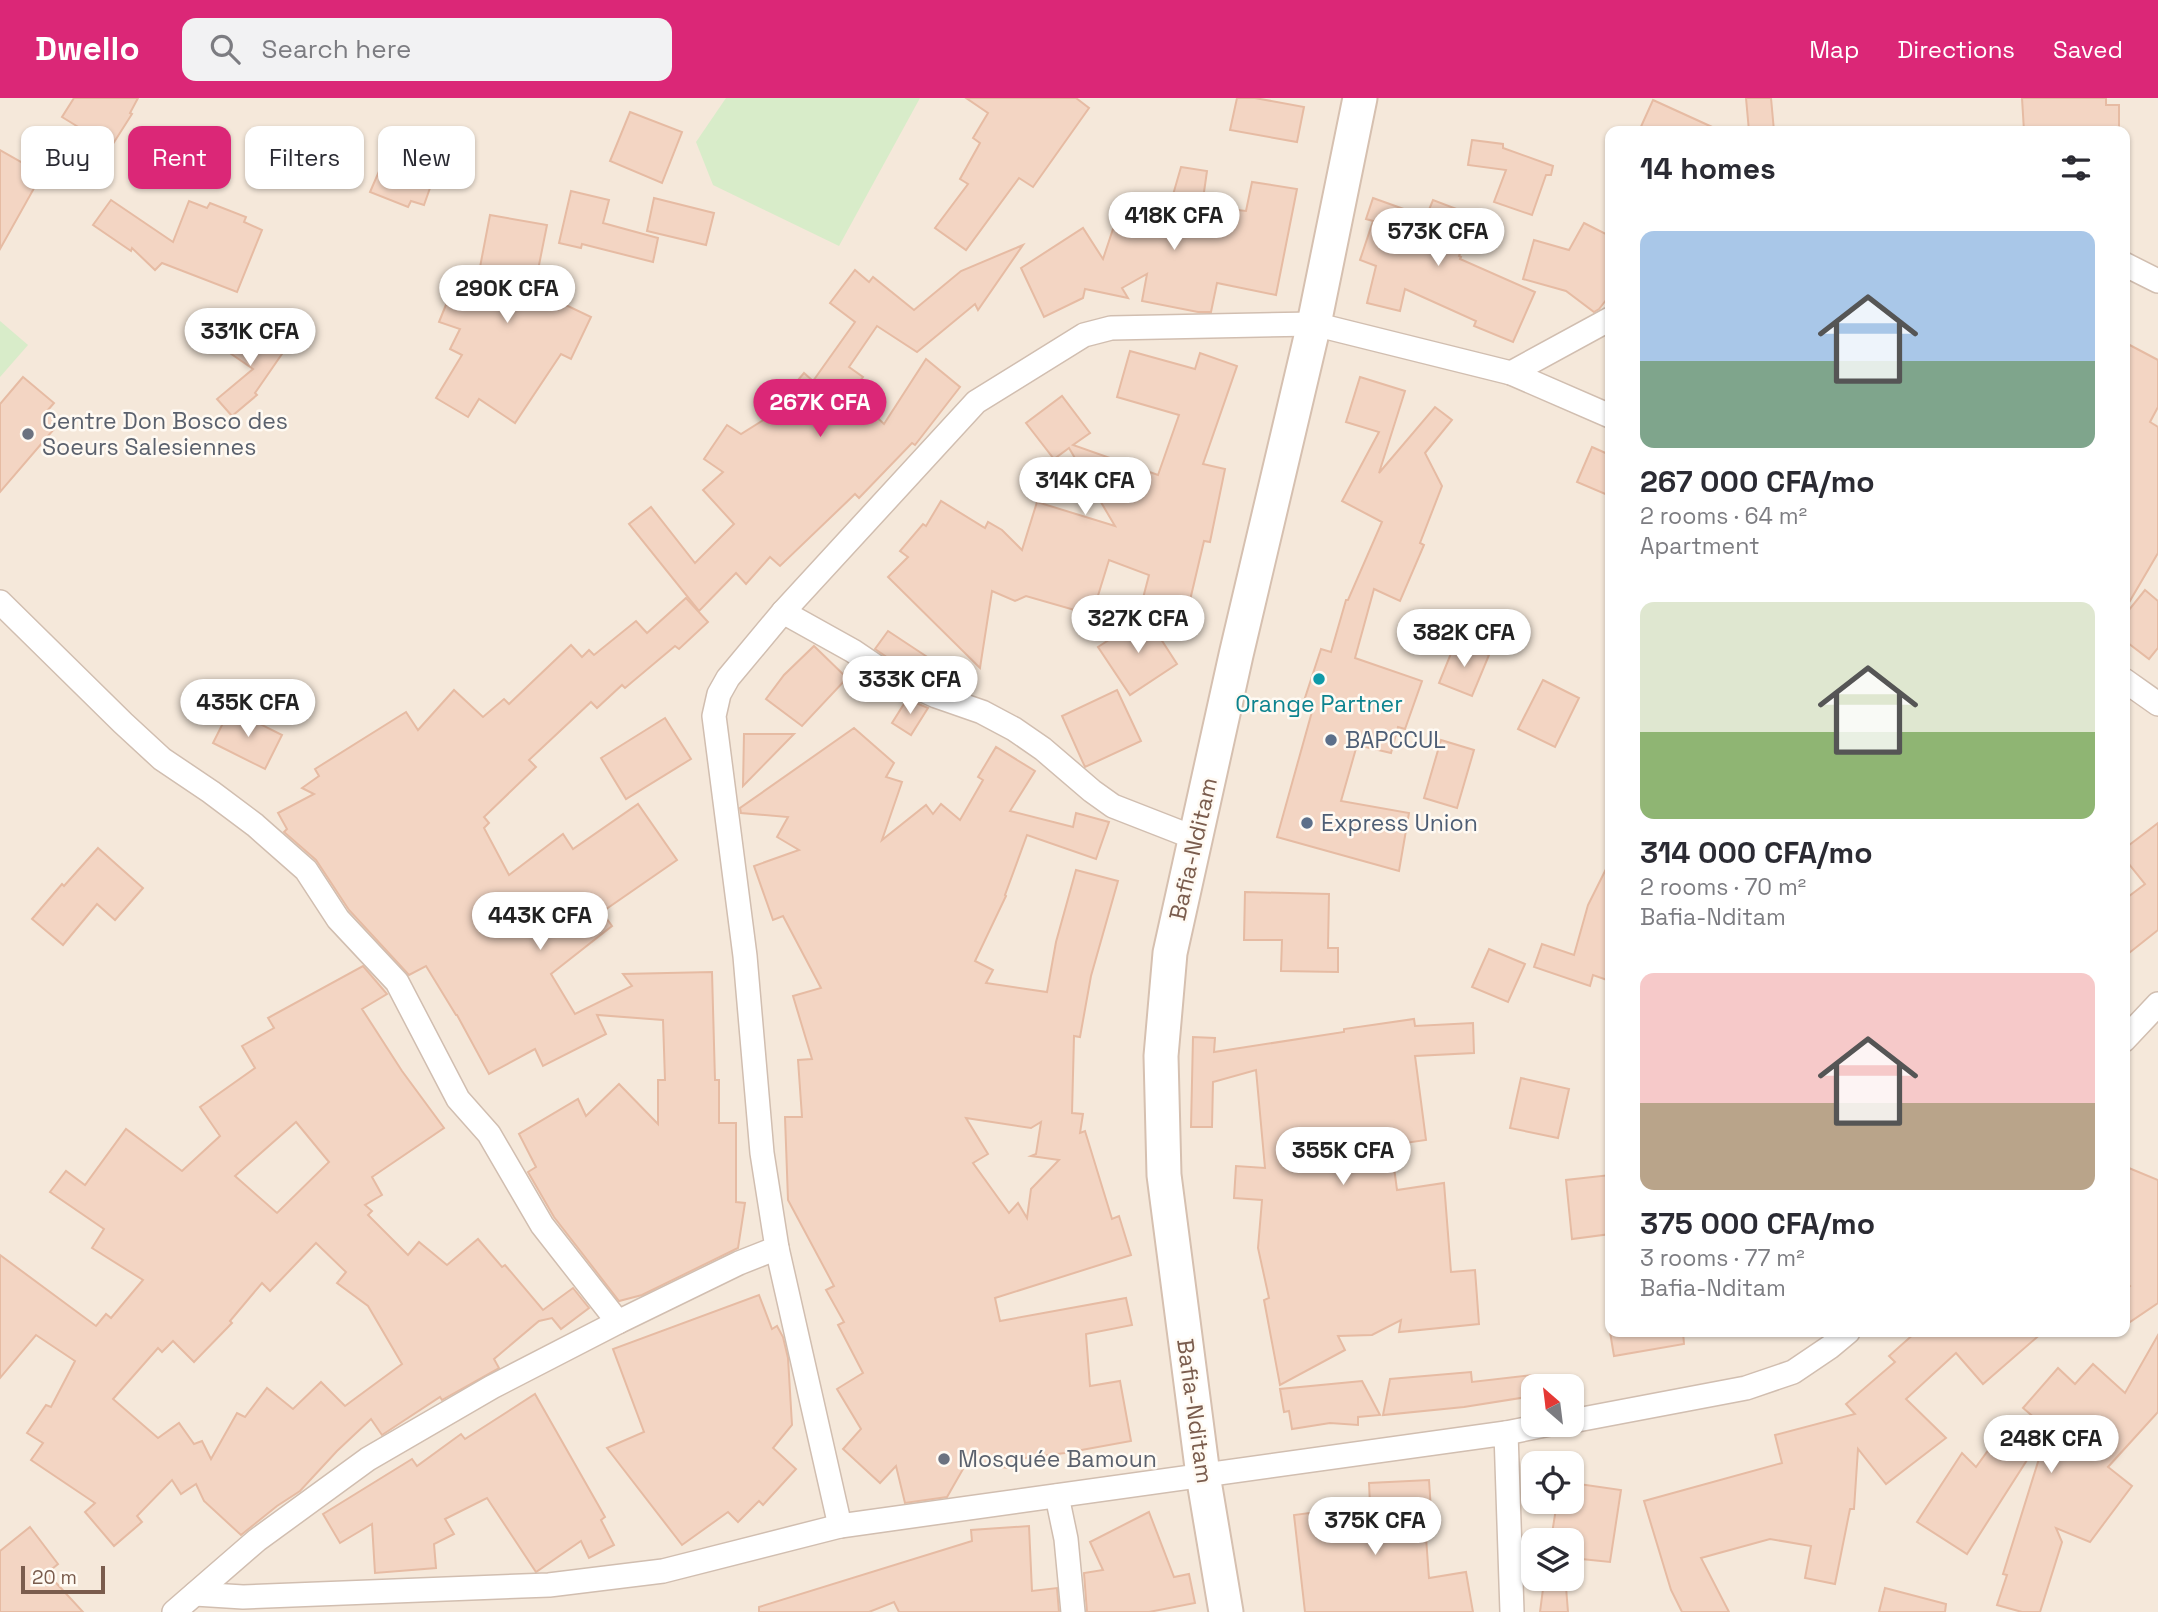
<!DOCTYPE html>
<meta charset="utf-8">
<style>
body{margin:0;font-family:"Space Grotesk",sans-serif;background:#f2f2f3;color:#2b2b33;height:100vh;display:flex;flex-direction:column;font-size:26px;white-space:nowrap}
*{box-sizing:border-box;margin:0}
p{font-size:23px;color:#7c7c81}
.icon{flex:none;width:38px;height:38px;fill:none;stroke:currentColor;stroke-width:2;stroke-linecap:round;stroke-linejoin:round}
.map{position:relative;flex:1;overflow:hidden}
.side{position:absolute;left:1605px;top:28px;width:525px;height:1211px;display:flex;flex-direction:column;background:#fff;border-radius:14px;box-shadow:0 2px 5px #0004}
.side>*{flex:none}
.top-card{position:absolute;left:21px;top:28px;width:665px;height:63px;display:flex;gap:14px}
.needle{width:46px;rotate:332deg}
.buttons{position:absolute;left:1521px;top:1276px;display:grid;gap:14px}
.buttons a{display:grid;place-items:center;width:63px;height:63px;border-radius:14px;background:#fff;box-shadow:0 2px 5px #0004;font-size:35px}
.scale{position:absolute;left:21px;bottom:18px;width:84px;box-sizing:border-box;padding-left:7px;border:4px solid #7a5c4d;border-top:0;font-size:19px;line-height:24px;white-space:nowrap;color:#7a5c4d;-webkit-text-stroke:5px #fffaf3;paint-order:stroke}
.price{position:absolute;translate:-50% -60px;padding:0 16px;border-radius:24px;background:#fff;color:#222;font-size:23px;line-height:46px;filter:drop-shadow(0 2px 4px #0008)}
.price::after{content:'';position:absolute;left:50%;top:42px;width:21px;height:16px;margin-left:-10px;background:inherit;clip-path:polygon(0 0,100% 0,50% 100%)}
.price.on{background:#db2777;color:#fff}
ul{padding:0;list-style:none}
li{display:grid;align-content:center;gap:14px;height:371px;padding:0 35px}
li span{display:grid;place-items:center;height:217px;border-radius:14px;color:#555}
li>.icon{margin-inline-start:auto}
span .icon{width:126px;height:126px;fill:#fffc;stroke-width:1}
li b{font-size:30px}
h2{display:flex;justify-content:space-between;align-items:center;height:84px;padding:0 35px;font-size:30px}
.pill{padding:0 24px;border-radius:14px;background:#fff;box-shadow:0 2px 5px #0004;font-size:24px;line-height:63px}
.pill.on{background:#db2777;color:#fff}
header{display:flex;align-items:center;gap:42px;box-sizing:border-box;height:98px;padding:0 35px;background:#db2777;color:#fff}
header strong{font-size:33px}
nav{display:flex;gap:38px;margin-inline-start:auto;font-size:24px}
.search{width:490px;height:63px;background:#f2f2f3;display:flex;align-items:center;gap:18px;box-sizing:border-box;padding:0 24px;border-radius:14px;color:#7c7c81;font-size:26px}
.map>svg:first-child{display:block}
</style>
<header>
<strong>Dwello</strong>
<div class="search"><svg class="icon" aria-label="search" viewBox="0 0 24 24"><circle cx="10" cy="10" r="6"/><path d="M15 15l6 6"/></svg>Search here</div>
<nav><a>Map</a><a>Directions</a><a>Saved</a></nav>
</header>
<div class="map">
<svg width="2158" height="1514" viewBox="0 0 2158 1514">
<rect width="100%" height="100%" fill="#fdf6ec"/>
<path fill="#f5e8da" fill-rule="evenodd" d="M0,0H2158V1514H0ZM1610,33H2124V1234H1610ZM1533,1288H1572V1326H1533ZM1533,1365H1572V1404H1533ZM1533,1442H1572V1480H1533Z"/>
<g fill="#d8ecc9">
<path d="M726,0H920L839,148L713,87L696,44Z"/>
<path d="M0,223L28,247L0,279Z"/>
</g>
<g fill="#f3d5c3" stroke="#e6bba3" stroke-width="2" fill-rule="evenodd">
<path d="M74,0H138L130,15L132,16L111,49L62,19Z"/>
<path d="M966,0H1076L1089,10L1033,89L1019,80L966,152L935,130L968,86L960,81L980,45L973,40L988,15Z"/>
<path d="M1237,0H1255L1304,9L1297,44L1230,32Z"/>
<path d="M1746,0H1771L1774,33H1749Z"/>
<path d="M2022,0H2106V7H2119V33H2024Z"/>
<path d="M1653,2L1721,33H1639Z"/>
<path d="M630,14L682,34L662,85L610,63Z"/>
<path d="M1472,42L1503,46V50L1553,68L1551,77H1546L1532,117L1494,104L1506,72L1468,67Z"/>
<path d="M0,52L42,76L0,151Z"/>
<path d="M409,64L436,73L424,107L411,103L408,109L370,94L380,71L403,80Z"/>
<path d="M1181,69L1207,73L1202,108L1246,113L1252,84L1297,91L1276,197L1217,185L1211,214H1198L1142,203L1147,176L1122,190L1128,200L1085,191L1083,200L1044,219L1021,170L1083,130L1103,161L1119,113L1164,128Z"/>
<path d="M571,93L609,102L603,125L658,140L653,164L582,146L581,150L559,145Z"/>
<path d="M654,100L714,115L706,147L647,133Z"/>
<path d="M1373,100L1426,119L1433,102L1475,118L1459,158L1461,159L1460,161L1535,194L1513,244L1474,228L1476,223L1405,191L1400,213L1367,205L1376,168L1360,162L1373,123L1366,121Z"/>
<path d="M111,102L173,144L189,103L207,110L210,105L246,119L244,124L262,132L237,194L162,165L155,172L132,150L131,153L93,127Z"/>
<path d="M490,117L547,127L534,192L591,219L571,261L561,256L515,325L479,301L468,319L436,300L462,257L450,251L460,231L439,224L456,182L476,190Z"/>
<path d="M1584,125L1610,138V197L1599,211L1594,214L1566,193L1523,181L1534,142L1569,152Z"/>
<path d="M1023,147L978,212L975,206L917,254L877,228L849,269L863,279L851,295L884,326L926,261L960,289L915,347L912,345L859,400L855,396L780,468L770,459L746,486L736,475L699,513L629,426L651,409L695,465L734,426L703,392L723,374L704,361L727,327L741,336L765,321L804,275L813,283L855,224L830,205L855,172L869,184L873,179L914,212L961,173Z"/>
<path d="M245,227L284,253L255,295L257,297L232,318L217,301L253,271L227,253Z"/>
<path d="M2124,244L2158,262V309L2150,324L2158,329V455L2124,513Z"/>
<path d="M1130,253L1195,271L1200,255L1237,268L1203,366L1225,371L1210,444L1204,443L1187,515L1142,504L1149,477L1109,462L1092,517L1026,498L1015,503L992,493L980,570L888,479L908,459L900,453L923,426L926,428L941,403L985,430L988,424L1002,432L1022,452L1037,404L1115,428L1069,350L1054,361L1026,325L1062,298L1090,335L1073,347L1158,377L1179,317L1117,299Z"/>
<path d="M23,279L54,305L47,313L60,324L0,394V306Z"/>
<path d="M1360,279L1405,293L1379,375L1435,309L1452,322L1425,355L1442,388L1420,445L1424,447L1400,503L1374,491L1355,560L1422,583L1405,631L1398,629L1391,655L1357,647L1341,703L1409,715L1399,773L1277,739L1313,610L1303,606L1321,551L1331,554L1346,502H1348L1382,424L1342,403L1379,334L1346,324Z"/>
<path d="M1592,349L1610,357V398L1577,384Z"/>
<path d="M2145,492L2158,503V550L2149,561L2124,542V518Z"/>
<path d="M686,500L708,524L679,551L675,548L625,590L622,587L597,610L591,604L529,662L536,669L484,719L489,725L484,730L509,777L563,736L573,751L638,706L677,762L602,814L612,828L551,876L575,916L632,888L623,876L712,874L715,982H719V1025H736V1104L745,1105L738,1150L642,1197L619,1203L554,1119L528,1074L536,1069L519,1036L578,1001L586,1018L619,986L658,1026V982H665L663,922L597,917L606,936L543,968L535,951L489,976L457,917H456L426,868L409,877L349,812L316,762L284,734L287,731L278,715L314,696L302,690L319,678L315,671L406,614L418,632L454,592L483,619L504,601L509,606L571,547L582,559L589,552L594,557L636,523L647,535Z"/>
<path d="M1146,518L1177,566L1130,597L1098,549Z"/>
<path d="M888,533L950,574L943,585L894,564L875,551Z"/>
<path d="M1456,543L1489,557L1472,598L1439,585Z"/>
<path d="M814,548L847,580L802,628L766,601L784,577Z"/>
<path d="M1543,582L1579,600L1555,649L1518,631Z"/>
<path d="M1117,592L1141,643L1085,669L1062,618Z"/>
<path d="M907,601L928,610L911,637L892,625Z"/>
<path d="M230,611L282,637L265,671L213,645Z"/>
<path d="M665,620L691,661L626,701L601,660Z"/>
<path d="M854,630L894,665L886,679L902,684L882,742L926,707L933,716L941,706L960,722L983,682L978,679L996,649L1035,673L1010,713L1073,729L1076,715L1109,724L1096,761L1027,737L1005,797L1006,798L975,863L993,872L986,885L1047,894L1056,844L1076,772L1118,783L1091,878L1080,939L1074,938L1072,1015L1083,1016L1080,1035L1085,1033L1112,1121L1119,1118L1131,1157L995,1200L1000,1223L1126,1200L1132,1227L1086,1236L1090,1288L1120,1283L1131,1343L1065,1355L1017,1361L1016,1371L967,1364L947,1399L905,1405L896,1368L880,1385L843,1351L861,1331L837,1291L863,1275L838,1227L844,1224L826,1192L834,1188L788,1102L785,1019H802L798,962L812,961L793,898L821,890L783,818L773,822L754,768L799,752L777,739L788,719L741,715L740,710ZM966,1020L1031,1030L1041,1024L1036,1056L1031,1058L1059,1062L1031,1091L1027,1120L1018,1105L1009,1115L973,1065L988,1056Z"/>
<path d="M744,636H794L743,688Z"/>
<path d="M1441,642L1474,652L1457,710L1424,700Z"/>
<path d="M2158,725V832L2124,859V802L2145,786L2124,760V751Z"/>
<path d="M98,750L143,790L115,822L97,806L63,847L32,821L62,786L64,788Z"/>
<path d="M1610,763V883L1593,877L1590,888L1534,869L1542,846L1574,857L1588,807Z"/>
<path d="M1245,794L1329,796L1328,850H1338V874L1281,873L1282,842H1244Z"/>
<path d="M1489,851L1525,866L1508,904L1472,889Z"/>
<path d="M363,868L387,896L362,911L402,973L444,1030L372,1079L382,1097L365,1107L372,1113L368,1117L408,1157L419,1144L447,1167L478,1141L502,1169L505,1167L543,1212L573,1190L589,1210L561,1231L552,1220L539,1223L494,1261L499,1270L442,1302L440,1299L382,1337L371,1321L337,1353L300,1393L277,1408L241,1437L204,1403L196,1386L181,1396L172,1382L137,1418L142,1424L114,1448L85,1414L95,1405L31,1362L43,1345L27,1335L46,1307L51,1309L75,1263L36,1237L0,1280V1157L96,1228L106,1216L111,1220L143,1182L92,1150L104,1131L50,1094L66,1073L85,1087L126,1031L182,1073L220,1038L200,1009L255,970L242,948L274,930L268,920ZM296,1024L329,1064L277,1115L235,1078ZM316,1145L346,1174L337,1185L368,1208L402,1266L345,1308L321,1284L293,1311L267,1290L245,1319L237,1315L211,1361L202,1343L194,1346L179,1325L158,1340L113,1301L158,1250L162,1254L173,1243L194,1264L232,1225L230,1223L262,1185L270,1193Z"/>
<path d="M1414,921L1415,928L1473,925L1474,955L1415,958L1426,1042L1391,1047L1397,1092L1444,1085L1451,1174L1475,1172L1479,1226L1399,1234L1401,1222L1372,1237L1338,1238L1345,1252L1280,1287L1264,1202L1269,1200L1258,1150L1262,1102L1234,1100L1236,1068L1265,1070L1256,972L1213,984L1212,1029H1191L1193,939L1215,940L1214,954L1344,934V931Z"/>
<path d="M1521,980L1569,991L1558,1040L1510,1030Z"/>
<path d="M2124,1068L2158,1082V1205L2124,1228V1194L2130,1188L2124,1183Z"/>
<path d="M1610,1077V1136L1572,1141L1566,1082Z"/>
<path d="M759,1197L772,1231L777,1228L783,1239L788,1260L792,1327L773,1350L796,1371L763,1407L759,1403L738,1424L728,1414L682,1447L607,1350L644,1334L613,1251Z"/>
<path d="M1610,1234H1683L1684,1246L1614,1258Z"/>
<path d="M1916,1234H2043L1983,1286L1956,1255L1906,1301L1946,1340L1886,1386L1858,1351L1854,1411H1850L1835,1486L1805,1480L1811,1448L1770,1441L1701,1460L1729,1514H1682L1671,1492L1644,1403L1782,1365L1775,1337L1855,1316L1846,1306L1895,1264L1889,1258Z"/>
<path d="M2158,1237V1314L2108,1369L2132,1388L2090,1444L2056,1430L2062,1444L2040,1514H2022L1997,1507L2007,1477L2003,1476L2047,1335L2045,1334L1967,1456L1917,1424L1962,1355L1976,1369L1992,1347L2006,1357L2037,1322L2023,1310L2058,1270L2075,1286L2093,1266L2125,1295Z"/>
<path d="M1471,1274L1472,1284L1533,1277V1298L1464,1309L1383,1317L1390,1281Z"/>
<path d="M1362,1283L1380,1317L1358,1319V1327L1330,1325L1292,1331L1289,1313L1284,1314L1280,1291Z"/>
<path d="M535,1296L605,1419L601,1422L614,1447L589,1460L581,1443L536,1474L487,1400L445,1421L454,1436L434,1446L436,1470L375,1475L372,1426L340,1445L323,1416L412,1361L417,1368L461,1336L465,1341Z"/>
<path d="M1429,1382L1431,1412H1424L1429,1480L1466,1474L1473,1514H1305L1294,1417L1370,1407L1369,1385Z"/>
<path d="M1572,1385L1621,1392L1610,1464L1572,1460V1442H1551L1557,1404H1572Z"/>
<path d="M1149,1414L1174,1479L1189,1476L1195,1505L1149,1514H1087L1084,1475L1103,1472L1090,1444Z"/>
<path d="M1029,1428L1032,1493L1057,1490L1059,1514H899L894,1504L869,1514H759V1509L972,1443L971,1432Z"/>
<path d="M30,1429L58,1466L47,1475L83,1514H0V1453Z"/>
<path d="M1566,1489L1568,1514H1540L1543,1491Z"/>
<path d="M1885,1490L1946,1506L1945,1514H1879Z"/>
</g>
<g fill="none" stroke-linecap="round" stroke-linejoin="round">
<g stroke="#d1beb0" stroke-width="26">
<g id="minor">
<path d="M2124,166L2158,183"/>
<path d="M1511,275L1610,221"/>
<path d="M0,504L123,625L162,661L211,694L255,727L306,772L338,821L397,884L458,1001L489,1036L542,1127L618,1224"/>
<path d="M783,514L853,553L887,576L936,598L982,614L1014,631L1043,651L1092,693L1113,708L1195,740"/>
<path d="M2124,582L2158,606"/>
<path d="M2124,942L2158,906"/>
<path d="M777,1150L840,1428"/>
<path d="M1572,1323L1746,1290L1793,1274L1830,1249L1848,1234"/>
<path d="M1506,1335L1550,1326"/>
<path d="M1057,1398L1066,1441L1073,1514"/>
<path d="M195,1496L243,1499L549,1487L663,1473L840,1428L1506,1335L1512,1514"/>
<path d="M174,1514L257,1442L368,1361L492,1289L618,1224L739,1165L777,1150L762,1055L745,858L714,618L719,596L728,580L783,514L976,304L1084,237L1111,230L1314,226L1511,275L1610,318"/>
</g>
</g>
<g stroke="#d6c0b0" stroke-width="37">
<path id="secondary" d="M1226,1514L1203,1377L1164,1077L1161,958L1170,855L1236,557L1314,226L1360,0"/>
</g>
<use href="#minor" stroke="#fff" stroke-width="23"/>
<use href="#secondary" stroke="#fff" stroke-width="33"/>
</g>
<g fill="#6b7280" stroke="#fffaf3" stroke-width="2.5">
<circle cx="28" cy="336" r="7"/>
<circle cx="944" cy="1361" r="7"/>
</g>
<circle fill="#0f9aa8" stroke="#fffaf3" stroke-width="2.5" cx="1319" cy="581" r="7"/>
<g fill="#5c6f8a" stroke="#fffaf3" stroke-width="2.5">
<circle cx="1331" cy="642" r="7"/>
<circle cx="1307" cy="725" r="7"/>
</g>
<g text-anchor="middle" stroke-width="5" stroke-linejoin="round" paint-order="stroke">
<g font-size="23" fill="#5b616d" stroke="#fffaf3" text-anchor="start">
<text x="42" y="331">Centre Don Bosco des<tspan x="42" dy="26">Soeurs Salesiennes</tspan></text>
<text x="958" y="1369">Mosquée Bamoun</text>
</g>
<g font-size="23" fill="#0d838f" stroke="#fffaf3">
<text x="1319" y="614">Orange Partner</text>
</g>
<g font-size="23" fill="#4e5e75" stroke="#fffaf3" text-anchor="start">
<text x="1345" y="650">BAPCCUL</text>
<text x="1321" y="733">Express Union</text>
</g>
<g font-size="23" fill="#7a5c4d" stroke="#fffaf3">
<text transform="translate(1193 751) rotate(-77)" y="8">Bafia-Nditam</text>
<text transform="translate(1195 1313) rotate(82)" y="8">Bafia-Nditam</text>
</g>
</g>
</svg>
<div class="buttons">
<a><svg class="needle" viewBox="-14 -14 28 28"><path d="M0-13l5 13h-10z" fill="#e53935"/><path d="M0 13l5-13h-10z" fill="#7c7c81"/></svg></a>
<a><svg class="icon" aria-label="locate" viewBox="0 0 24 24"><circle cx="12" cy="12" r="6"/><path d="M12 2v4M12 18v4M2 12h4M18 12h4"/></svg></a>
<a><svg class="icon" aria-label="layers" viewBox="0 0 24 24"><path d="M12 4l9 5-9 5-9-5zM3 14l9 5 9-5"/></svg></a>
</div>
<div class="scale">20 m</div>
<b class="price" style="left:1174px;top:154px">418K CFA</b>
<b class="price" style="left:1438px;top:170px">573K CFA</b>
<b class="price" style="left:507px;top:227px">290K CFA</b>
<b class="price" style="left:250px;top:270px">331K CFA</b>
<b class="price on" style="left:820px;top:341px">267K CFA</b>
<b class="price" style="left:1085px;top:419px">314K CFA</b>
<b class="price" style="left:1138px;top:557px">327K CFA</b>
<b class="price" style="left:1464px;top:571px">382K CFA</b>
<b class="price" style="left:910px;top:618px">333K CFA</b>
<b class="price" style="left:248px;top:641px">435K CFA</b>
<b class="price" style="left:540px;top:854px">443K CFA</b>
<b class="price" style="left:1343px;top:1089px">355K CFA</b>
<b class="price" style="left:2051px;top:1377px">248K CFA</b>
<b class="price" style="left:1375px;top:1459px">375K CFA</b>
<div class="top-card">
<a class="pill">Buy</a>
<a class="pill on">Rent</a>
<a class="pill">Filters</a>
<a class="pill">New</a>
</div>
<section class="side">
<h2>14 homes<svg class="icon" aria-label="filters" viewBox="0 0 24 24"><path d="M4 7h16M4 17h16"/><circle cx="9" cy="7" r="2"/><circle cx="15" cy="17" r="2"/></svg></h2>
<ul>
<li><span style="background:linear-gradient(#a9c7e8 60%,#7fa58c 0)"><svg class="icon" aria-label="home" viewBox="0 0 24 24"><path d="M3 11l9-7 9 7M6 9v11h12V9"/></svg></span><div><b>267 000 CFA/mo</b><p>2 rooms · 64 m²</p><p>Apartment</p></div></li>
<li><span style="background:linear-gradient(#dfe7d0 60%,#8fb573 0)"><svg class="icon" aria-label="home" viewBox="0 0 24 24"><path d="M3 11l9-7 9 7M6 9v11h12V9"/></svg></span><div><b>314 000 CFA/mo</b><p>2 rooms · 70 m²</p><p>Bafia-Nditam</p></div></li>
<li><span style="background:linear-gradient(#f6c9c9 60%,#b9a48a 0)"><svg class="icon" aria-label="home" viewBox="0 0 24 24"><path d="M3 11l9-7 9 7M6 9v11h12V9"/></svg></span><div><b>375 000 CFA/mo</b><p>3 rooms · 77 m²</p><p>Bafia-Nditam</p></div></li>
</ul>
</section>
</div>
